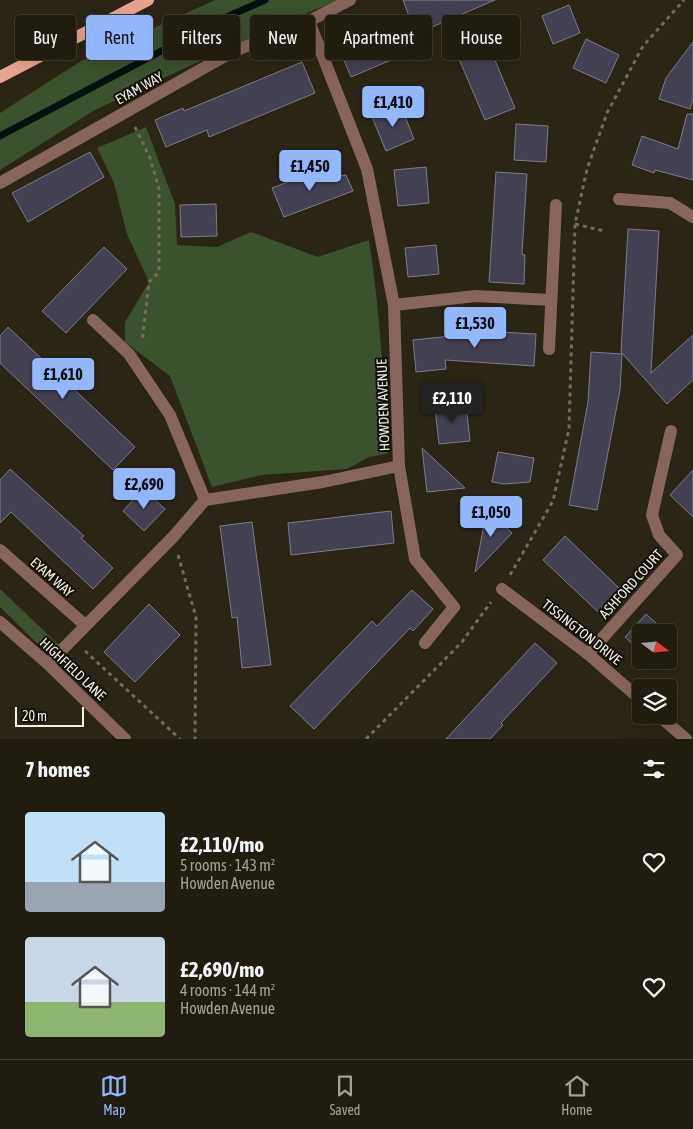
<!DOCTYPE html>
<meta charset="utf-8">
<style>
body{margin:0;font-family:"Asap Condensed",sans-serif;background:#282518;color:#f1f3f6;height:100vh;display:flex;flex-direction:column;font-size:19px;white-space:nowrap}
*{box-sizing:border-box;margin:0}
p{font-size:16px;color:#a2a19e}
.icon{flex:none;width:28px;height:28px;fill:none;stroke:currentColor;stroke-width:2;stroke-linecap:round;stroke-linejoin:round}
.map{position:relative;height:739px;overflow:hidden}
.details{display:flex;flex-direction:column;background:#201c0f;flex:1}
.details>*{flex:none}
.hud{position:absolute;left:15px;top:15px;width:664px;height:45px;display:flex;gap:10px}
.needle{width:32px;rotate:106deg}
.controls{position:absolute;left:632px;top:624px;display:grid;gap:10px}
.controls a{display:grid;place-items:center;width:45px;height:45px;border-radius:5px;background:#201c0f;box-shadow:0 5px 20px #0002,0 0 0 1px #3d3a2f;font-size:25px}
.scale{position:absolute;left:15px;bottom:12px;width:69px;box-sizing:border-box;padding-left:5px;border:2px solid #f4f1e6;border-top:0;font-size:14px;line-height:18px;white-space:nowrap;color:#f4f1e6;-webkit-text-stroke:4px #100e07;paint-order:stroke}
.price{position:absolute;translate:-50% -42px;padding:0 11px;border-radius:5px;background:#92b7fd;color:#111;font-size:16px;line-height:32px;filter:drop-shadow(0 1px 2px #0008)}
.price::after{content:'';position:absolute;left:50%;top:30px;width:15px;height:11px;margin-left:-8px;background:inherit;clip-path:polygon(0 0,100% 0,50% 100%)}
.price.current{background:#222;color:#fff}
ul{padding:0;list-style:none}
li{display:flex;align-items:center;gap:15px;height:125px;padding:0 25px}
li span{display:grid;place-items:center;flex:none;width:140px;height:100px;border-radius:5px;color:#555}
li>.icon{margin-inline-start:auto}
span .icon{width:60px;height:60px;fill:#fffc;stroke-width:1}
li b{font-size:21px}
h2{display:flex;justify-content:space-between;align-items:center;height:60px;padding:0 25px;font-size:21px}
.pill{padding:0 18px;border-radius:5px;background:#201c0f;box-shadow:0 5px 20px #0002,0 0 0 1px #3d3a2f;font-size:18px;line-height:45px}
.pill.current{background:#92b7fd;color:#111}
.tab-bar{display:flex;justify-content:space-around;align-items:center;height:70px;border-top:1px solid #3d3a2f;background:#201c0f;font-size:14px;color:#a2a19e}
.tab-bar a{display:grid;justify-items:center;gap:2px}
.tab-bar .current{color:#92b7fd}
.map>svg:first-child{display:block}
</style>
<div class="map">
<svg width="693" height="739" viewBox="0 0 693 739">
<rect width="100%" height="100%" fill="#2a2514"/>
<g fill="#3c512d">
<path d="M215,0H339L273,27L95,110L0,170V113L81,61Z"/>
<path d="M146,127L175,204L177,245L217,247L251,232L318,257L369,240C380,311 384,382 387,454L369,457L347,469L261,475L212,487L170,376L125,342V322L149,282L127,234L114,183L97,148Z"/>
<path d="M0,589L60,646L45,647L38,644L0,607Z"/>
</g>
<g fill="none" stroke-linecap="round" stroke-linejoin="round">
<path stroke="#041113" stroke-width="7" d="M0,136L222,19L265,0"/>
</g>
<g fill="#434051" stroke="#7d7a8d">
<path d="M403,0H495L404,39L410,52L351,77L338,46L409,16Z"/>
<path d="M569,5L580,33L553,44L542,16Z"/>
<path d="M586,39L619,55L606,83L573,68Z"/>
<path d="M693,42V99L690,109L659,99L666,78Z"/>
<path d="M489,46L515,108L485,120L459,59Z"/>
<path d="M302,62L315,93L209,137L207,130L166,147L155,120L183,108L184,111Z"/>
<path d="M401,106L414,139L386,151L372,117Z"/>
<path d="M687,114H693V180L655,170L654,173L632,165L642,136L678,149Z"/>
<path d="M516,124L548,126L546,162L514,160Z"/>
<path d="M90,152L104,177L28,222L12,193Z"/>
<path d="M426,167L429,203L398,206L394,170Z"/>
<path d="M317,171L319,178L346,175L353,191L284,217L272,188Z"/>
<path d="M496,172L527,174L522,254L525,255L524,284L489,282Z"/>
<path d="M216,204L217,236L181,237L180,205Z"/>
<path d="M628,229L659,231L651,373L693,335V380L667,404L621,352Z"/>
<path d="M436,245L439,274L408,277L405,248Z"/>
<path d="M104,247L127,269L66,333L42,311Z"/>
<path d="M8,327L135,447L113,470L0,363V336Z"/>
<path d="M461,330L536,334L534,366L445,360L446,369L416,372L413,340L460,335Z"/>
<path d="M591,352L622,354L620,390L597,510L569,505L588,402Z"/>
<path d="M466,405L470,441L439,444L435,408Z"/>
<path d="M422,448L465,488L427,492Z"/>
<path d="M498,452L534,458L530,482L504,484L492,482Z"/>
<path d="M10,469L84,536L81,538L113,568L93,589L11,512L0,523V480Z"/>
<path d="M693,470V517L670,495Z"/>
<path d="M143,489L165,509L144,531L123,511Z"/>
<path d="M487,509L512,533L475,572Z"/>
<path d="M391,511L394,543L291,555L288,523Z"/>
<path d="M252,522L271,665L242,668L237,617L232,618L220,526Z"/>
<path d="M565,536L620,589L598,612L543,560Z"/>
<path d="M412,590L433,609L413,631L410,628L314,729L290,706L372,621L377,626Z"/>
<path d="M149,604L180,635L135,682L104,652Z"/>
<path d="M646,614L666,632H641V652L625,637Z"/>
<path d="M535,643L557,663L501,723L503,725L490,739H446Z"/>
</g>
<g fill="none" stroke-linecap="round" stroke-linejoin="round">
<g stroke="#706c5d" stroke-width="3" stroke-dasharray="4 4" stroke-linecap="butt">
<path d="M135,127L150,158L159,189V272L149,282L142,342"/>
<path d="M575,224L604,231"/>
<path d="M178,555L196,617L195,739"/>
<path d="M510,575L553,501L569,429L575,224L587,169L607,113L643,46L684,0"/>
<path d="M85,651L180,739"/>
<path d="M366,739L462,642L491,602"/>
</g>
<g stroke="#86655a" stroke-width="12">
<path d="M0,183L232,52L309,21L350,0"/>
<path d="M619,199L670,203L693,217"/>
<path d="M394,305L476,296L551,300"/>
<path d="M93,320L129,354L170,415L205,500"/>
<path d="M549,349L556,205"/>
<path d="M399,466L415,559L454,607L425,643"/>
<path d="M0,550L85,625"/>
<path d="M502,589L588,654L641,700"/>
<path d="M0,622L48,664L125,739"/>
<path d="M588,654L677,555L659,535L652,515L671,431"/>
<path d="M48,664L173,537L205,500L323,482L399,466L394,305L367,169L309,21"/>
<path d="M658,715L686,739"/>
</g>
<path stroke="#e8a58e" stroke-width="12" d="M0,77L148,0"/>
</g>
<g text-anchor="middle" stroke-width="4" stroke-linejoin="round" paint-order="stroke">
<g font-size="14" fill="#f4f1e6" stroke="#100e07">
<text transform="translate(139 88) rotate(-29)" y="5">EYAM WAY</text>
<text transform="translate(383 405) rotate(-92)" y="5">HOWDEN AVENUE</text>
<text transform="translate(52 577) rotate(41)" y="5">EYAM WAY</text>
<text transform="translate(631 584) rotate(-48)" y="5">ASHFORD COURT</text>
<text transform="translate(582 632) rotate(38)" y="5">TISSINGTON DRIVE</text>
<text transform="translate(73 669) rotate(43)" y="5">HIGHFIELD LANE</text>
</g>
</g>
</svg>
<div class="controls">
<a><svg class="needle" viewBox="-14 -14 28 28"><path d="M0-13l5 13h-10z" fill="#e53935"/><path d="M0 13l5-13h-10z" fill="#a2a19e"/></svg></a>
<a><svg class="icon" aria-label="layers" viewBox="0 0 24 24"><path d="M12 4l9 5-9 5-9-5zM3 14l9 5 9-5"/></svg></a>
</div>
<div class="scale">20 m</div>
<b class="price" style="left:393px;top:128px">£1,410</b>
<b class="price" style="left:310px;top:192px">£1,450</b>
<b class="price" style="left:475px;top:349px">£1,530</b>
<b class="price" style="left:63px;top:400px">£1,610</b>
<b class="price current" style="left:452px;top:424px">£2,110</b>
<b class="price" style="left:144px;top:510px">£2,690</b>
<b class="price" style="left:491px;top:538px">£1,050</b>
<div class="hud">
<a class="pill">Buy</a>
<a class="pill current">Rent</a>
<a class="pill">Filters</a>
<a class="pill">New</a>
<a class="pill">Apartment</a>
<a class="pill">House</a>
</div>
</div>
<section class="details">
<h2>7 homes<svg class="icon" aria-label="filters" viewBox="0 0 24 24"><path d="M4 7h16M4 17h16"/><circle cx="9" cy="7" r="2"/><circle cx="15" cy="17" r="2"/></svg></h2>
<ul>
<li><span style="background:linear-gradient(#bfe0f5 70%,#9aa5b1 0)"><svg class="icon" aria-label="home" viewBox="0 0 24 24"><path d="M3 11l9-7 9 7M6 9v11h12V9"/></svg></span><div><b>£2,110/mo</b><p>5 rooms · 143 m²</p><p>Howden Avenue</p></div><svg class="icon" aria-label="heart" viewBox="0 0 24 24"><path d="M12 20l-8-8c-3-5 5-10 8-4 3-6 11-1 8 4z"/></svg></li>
<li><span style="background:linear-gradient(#c9d6e8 65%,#8fb573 0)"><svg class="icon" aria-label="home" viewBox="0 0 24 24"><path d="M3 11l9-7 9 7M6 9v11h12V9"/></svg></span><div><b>£2,690/mo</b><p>4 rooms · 144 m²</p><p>Howden Avenue</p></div><svg class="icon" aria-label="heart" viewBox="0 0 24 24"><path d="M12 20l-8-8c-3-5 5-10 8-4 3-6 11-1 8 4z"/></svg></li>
</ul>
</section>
<nav class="tab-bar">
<a class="current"><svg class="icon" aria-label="map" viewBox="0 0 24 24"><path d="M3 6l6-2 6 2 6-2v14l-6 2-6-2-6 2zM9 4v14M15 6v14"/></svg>Map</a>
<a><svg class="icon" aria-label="saved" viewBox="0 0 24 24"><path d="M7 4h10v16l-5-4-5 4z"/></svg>Saved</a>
<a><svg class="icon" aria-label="home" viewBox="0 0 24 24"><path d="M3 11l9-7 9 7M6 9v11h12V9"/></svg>Home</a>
</nav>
